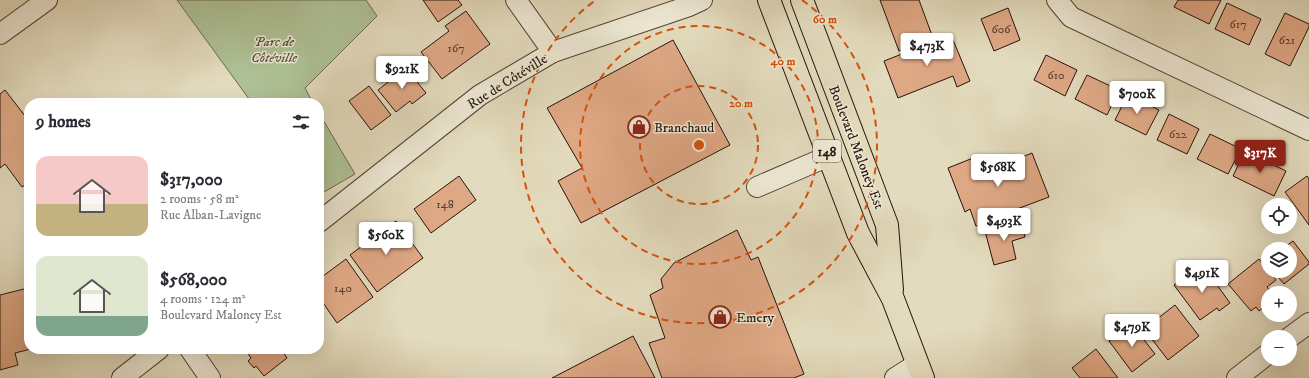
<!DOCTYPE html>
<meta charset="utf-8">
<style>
body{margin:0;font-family:"IM FELL DW Pica",serif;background:#f2f2f3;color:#2b2b33;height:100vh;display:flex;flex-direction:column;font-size:15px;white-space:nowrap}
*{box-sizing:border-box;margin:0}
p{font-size:13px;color:#7c7c81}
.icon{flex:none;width:22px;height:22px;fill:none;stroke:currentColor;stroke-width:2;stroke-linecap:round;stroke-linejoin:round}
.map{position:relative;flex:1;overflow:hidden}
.sheet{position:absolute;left:24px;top:98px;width:300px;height:256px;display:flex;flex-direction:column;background:#fff;border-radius:16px;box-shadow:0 4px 16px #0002}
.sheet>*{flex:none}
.tools{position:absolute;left:1261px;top:198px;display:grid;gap:8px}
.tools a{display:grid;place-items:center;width:36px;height:36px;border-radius:50%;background:#fff;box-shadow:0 4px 16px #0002;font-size:20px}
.price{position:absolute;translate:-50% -34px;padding:0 9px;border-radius:4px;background:#fff;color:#222;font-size:13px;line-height:26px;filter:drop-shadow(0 1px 2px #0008)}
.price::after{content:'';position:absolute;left:50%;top:24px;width:12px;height:9px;margin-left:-6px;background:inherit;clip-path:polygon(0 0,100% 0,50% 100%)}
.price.current{background:#8f2418;color:#fff}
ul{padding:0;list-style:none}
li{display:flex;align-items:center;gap:12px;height:100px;padding:0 12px}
li span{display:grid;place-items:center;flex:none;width:112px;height:80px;border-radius:12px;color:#555}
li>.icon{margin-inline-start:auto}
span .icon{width:48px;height:48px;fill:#fffc;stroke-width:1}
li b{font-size:17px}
h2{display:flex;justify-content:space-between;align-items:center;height:48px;padding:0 12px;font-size:17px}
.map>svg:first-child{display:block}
</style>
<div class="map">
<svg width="1309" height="378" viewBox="0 0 1309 378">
<rect width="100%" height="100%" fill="#e3dbbd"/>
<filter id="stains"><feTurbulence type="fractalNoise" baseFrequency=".005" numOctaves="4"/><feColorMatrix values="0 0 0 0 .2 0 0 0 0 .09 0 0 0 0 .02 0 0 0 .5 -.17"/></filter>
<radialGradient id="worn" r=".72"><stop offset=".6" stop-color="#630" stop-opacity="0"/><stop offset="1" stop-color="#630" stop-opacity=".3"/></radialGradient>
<g fill="#aec195" stroke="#6a6a50">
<path d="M177,0H366L377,16L305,88L313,103H252Z"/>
<path d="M319,113L355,174L319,195Z"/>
</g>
<g fill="#dfa885" stroke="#26120a">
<path d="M423,0H458L462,5L438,22Z"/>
<path d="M880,0H919L933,38L899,51Z"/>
<path d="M1178,0H1221L1209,24L1174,7Z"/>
<path d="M1227,3L1261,19L1249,45L1215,29Z"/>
<path d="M1008,8L1020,40L994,51L981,19Z"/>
<path d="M466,11L490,44L442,79L421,52L449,31L445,26Z"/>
<path d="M1285,13L1309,24V27L1290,66L1265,54Z"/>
<path d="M951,35L970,81L957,87L953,76L898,98L884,61Z"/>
<path d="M673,40L730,145L581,223L558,181L582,168L547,108Z"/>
<path d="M1046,55L1077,70L1065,96L1034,80Z"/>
<path d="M406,68L426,93L412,104L410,101L396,112L378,90Z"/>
<path d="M1087,75L1119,90L1107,115L1075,99Z"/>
<path d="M369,86L391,115L371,130L349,101Z"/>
<path d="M5,90L29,121V182L22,187L5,164L0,168V94Z"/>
<path d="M1128,94L1159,110L1146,135L1115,120Z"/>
<path d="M1169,114L1199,129L1187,154L1157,140Z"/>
<path d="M1210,134L1241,149L1228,174L1197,159Z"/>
<path d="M1245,151L1286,171L1274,196L1233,176Z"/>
<path d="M1032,153L1049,197L1001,215L1003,219L976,226L970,209L965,212L948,168L978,156L985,172Z"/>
<path d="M459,176L476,200L431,233L414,209Z"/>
<path d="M1307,176L1309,179V225L1285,192Z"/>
<path d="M396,221L423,258L377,292L350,255Z"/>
<path d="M1021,221L1025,237L1012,241L1016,259L994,265L985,231Z"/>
<path d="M737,230L751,260L758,257L804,374L794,378H662L649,343L665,338L650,295L663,288L661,279L674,263Z"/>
<path d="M1293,241L1309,262V264L1284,284L1273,271H1290V249H1282Z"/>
<path d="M346,259L373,297L337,323L319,297V279Z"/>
<path d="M1259,259L1276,280L1267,287L1272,293H1268V297L1265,299L1268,304L1259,311L1256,307L1251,311L1228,284Z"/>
<path d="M1207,271L1230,303L1219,311L1217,308L1200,320L1174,285L1190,273L1195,280Z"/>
<path d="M28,288L29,294V349H31L15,353L18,365L0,370V295Z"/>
<path d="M1175,305L1199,336L1168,360L1144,329Z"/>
<path d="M1131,323L1155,354L1132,372L1109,341Z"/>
<path d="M633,336L655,378H552Z"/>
<path d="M245,349H281L287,358L264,376L256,366L254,368L248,361L251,358Z"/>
<path d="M1096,349L1118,378H1080L1072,368Z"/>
</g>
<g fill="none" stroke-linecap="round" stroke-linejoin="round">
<g stroke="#554437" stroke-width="22">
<g id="minor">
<path d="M516,0L553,52"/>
<path d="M1057,0L1071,17L1309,130"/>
<path d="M0,34L47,0"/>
<path d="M757,187L829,156"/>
<path d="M319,222L480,95L553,52L689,6L702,0"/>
<path d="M1290,337L1309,323"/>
<path d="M190,349L210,378"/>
<path d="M122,378L159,349"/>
<path d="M895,378L917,364"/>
<path d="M1237,378L1268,354"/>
</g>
</g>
<g stroke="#26120a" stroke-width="24">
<g id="major">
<path d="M769,0L858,233L893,299L923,378"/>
<path d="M802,0L887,225L892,290"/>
</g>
</g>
<use href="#minor" stroke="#ede8d4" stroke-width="20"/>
<use href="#major" stroke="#e3dbbd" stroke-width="22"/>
</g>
<g fill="none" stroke="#d5520c" stroke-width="2" stroke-dasharray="7 5">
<circle cx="699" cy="145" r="59"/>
<circle cx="699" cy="145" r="119"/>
<path d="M802 0A178 178 0 1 1 596 0"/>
</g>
<defs>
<g id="shop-ring" transform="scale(1.15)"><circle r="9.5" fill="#ede8d4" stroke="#8f2418" stroke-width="1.5"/><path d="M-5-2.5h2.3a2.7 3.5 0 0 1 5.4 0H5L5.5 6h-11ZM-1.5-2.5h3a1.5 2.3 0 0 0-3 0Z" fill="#8f2418"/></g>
</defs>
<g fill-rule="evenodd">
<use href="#shop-ring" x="639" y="127"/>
<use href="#shop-ring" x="720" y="317"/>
</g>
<g text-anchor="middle" stroke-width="3" stroke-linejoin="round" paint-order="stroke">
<g font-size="12" fill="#543829">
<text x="1238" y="28">617</text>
<text x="1001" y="33">606</text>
<text x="1287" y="44">621</text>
<text x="456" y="52">167</text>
<text x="1056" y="79">610</text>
<text x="1178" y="138">622</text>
<text x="445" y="208">148</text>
<text x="343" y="292">140</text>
</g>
<rect fill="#ede8d4" stroke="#625247" stroke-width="1" x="813" y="140" width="28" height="22" rx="3"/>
<g font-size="13" font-weight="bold" fill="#26120a">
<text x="827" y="156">148</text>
</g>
<g font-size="14" font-style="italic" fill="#564f3b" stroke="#ede8d4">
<text x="274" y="46">Parc de<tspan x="274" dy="16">Côtéville</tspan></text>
</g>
<g font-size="14" fill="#26120a" stroke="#ede8d4">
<text transform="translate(507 81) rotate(-32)" y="5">Rue de Côtéville</text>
<text transform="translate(857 147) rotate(69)" y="5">Boulevard Maloney Est</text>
</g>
<g font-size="14" fill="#26120a" stroke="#ede8d4" text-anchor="start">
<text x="654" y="132">Branchaud</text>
<text x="736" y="322">Emery</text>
</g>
</g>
<circle cx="699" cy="145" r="6" fill="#d5520c" stroke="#ede8d4" stroke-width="2"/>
<g font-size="12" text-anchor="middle" font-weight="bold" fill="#d5520c" stroke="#ede8d4" stroke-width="3" stroke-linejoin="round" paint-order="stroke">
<text x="825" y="23">60 m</text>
<text x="783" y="65">40 m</text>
<text x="741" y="107">20 m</text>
</g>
<rect width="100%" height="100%" filter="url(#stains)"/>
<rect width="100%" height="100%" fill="url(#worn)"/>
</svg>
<div class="tools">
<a><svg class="icon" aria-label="locate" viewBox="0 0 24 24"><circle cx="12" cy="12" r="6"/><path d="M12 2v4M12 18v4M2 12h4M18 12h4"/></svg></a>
<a><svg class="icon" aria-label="layers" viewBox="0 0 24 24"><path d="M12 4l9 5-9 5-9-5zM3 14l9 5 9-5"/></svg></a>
<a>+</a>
<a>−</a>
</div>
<b class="price" style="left:927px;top:67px">$473K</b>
<b class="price" style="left:402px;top:90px">$921K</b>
<b class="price" style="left:1137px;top:115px">$700K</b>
<b class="price current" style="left:1260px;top:174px">$317K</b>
<b class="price" style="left:998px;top:188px">$568K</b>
<b class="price" style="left:1004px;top:242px">$493K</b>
<b class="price" style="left:386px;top:256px">$560K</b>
<b class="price" style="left:1202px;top:294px">$491K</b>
<b class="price" style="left:1132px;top:348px">$479K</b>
<section class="sheet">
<h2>9 homes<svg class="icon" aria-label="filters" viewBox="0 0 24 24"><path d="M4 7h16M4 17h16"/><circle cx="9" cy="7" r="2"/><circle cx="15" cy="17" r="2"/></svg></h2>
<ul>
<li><span style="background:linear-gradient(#f6c9c9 60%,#c2b280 0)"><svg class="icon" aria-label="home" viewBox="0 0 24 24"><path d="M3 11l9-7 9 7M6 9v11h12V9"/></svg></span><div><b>$317,000</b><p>2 rooms · 58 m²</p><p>Rue Alban-Lavigne</p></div></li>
<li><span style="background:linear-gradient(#dfe7d0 75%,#7fa58c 0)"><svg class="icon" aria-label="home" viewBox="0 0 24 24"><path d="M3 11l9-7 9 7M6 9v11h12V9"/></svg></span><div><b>$568,000</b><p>4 rooms · 124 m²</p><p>Boulevard Maloney Est</p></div></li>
</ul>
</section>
</div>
